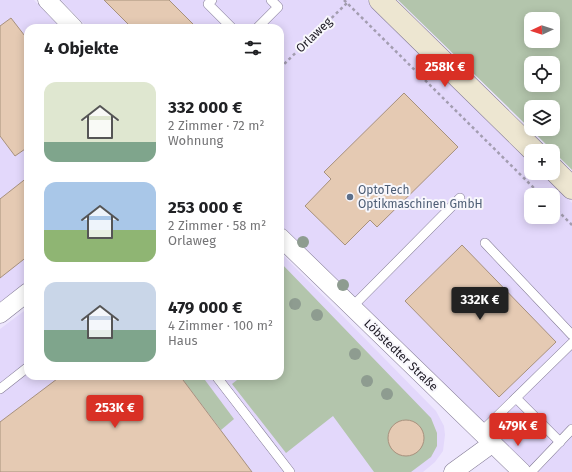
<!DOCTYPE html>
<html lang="de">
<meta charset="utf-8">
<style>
body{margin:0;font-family:"Fira Sans",sans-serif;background:#f6f6f6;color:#202124;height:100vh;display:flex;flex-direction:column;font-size:15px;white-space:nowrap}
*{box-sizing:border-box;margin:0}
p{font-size:13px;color:#757577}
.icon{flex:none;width:22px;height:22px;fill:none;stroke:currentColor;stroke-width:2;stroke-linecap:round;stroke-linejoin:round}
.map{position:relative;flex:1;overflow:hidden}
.side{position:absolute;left:24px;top:24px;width:260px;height:356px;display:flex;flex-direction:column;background:#fff;border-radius:12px;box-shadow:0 2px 10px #0003}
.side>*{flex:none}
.needle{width:26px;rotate:266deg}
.tools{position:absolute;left:524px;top:12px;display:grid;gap:8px}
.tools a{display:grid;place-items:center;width:36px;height:36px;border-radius:8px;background:#fff;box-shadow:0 2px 10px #0003;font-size:20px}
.price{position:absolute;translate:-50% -34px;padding:0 9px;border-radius:4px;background:#d93025;color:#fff;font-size:13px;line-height:26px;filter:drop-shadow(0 1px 2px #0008)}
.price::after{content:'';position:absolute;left:50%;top:24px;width:12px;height:9px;margin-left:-6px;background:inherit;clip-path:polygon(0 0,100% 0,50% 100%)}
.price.active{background:#222;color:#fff}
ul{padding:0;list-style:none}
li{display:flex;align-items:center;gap:12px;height:100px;padding:0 20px}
li span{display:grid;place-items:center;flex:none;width:112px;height:80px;border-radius:12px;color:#555}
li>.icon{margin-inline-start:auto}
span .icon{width:48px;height:48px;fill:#fffc;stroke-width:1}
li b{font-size:17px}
h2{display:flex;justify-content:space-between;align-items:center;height:48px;padding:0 20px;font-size:17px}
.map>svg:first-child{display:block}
</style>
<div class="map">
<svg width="572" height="472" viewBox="0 0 572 472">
<rect width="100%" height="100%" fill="#ede6fd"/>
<g fill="#e3d8fb" fill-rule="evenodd">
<path d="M0,0H34L61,28H28V283L0,304Z"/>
<path d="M61,0H367L531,162V173H542L572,203V472H528L339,287L280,226V28H88ZM531,195H553V217H531Z"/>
<path d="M280,252L436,411L444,426L445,435L443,451L435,462L423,472H0V329L28,308V376H280Z"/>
</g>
<g fill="#b3c5ac" fill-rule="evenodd">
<path d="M398,0H572V170L553,151ZM531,19H553V41H531ZM531,63H553V85H531ZM531,107H553V129H531Z"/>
<path d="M280,262L431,418L437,433V446L431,457L411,472H374L333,416L286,453L232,384L242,376H280Z"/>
<path d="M180,376H202L234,419L221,430Z"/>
</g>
<g fill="#e5cab3" stroke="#a7917d">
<path d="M104,0H169L197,28H132Z"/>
<path d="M11,18L28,40V147L15,156L0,136V26Z"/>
<path d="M404,93L458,147L377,227L370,220L345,245L305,206L331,179L324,172Z"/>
<path d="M28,177V256L0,278V199Z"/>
<path d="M462,245L556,342L499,397L405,301Z"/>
<path d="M61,376H180L252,472H0V422Z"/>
<circle cx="406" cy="438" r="18"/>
</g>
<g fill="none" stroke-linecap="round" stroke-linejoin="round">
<g stroke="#827a94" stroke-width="10">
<g id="lane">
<path d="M212,0L208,4L232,28"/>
<path d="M257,28L278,7L271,0"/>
<path d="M485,243L572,335"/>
<path d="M352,307L460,198"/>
<path d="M216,376L290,472"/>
<path d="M0,389L28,367"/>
<path d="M516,398L560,442"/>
<path d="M481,432L572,343"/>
<path d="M531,472L572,429"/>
</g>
</g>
<g stroke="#827a94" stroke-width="19">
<g id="street">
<path d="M47,0L74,28"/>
<path d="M280,237L522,472"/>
<path d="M0,314L28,292"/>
<path d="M453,472L493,443"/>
</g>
</g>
<g stroke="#827a94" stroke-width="23">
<g id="secondary">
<path d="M380,0L534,151"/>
<path d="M553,169L572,188"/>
</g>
</g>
<g stroke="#a39db0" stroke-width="2.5" stroke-dasharray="3 3" stroke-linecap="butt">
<path d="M344,0L541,195"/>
<path d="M280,68L347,3"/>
<path d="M553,206L572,225"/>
</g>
<use href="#lane" stroke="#fff" stroke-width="9"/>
<use href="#street" stroke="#fff" stroke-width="18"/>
<use href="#secondary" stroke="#ede6d1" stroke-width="22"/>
</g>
<g fill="#8e9c90">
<circle cx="303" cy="242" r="6"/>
<circle cx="343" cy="285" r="6"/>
<circle cx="295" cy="304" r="6"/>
<circle cx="317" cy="315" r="6"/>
<circle cx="355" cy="354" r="6"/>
<circle cx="367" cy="381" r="6"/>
<circle cx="387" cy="394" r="6"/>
</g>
<circle fill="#5c6f8a" stroke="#f8f7fc" stroke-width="1.5" cx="350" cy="197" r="4"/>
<g text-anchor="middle" stroke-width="4" stroke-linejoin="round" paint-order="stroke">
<g font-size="12" fill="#1b1822" stroke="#f8f7fc">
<text transform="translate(314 35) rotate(-44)" y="4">Orlaweg</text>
<text transform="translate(401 355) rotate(44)" y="4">Löbstedter Straße</text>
</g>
<g font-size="12" fill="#4e5e75" stroke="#f8f7fc" text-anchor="start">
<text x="358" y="194">OptoTech<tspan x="358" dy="14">Optikmaschinen GmbH</tspan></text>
</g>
</g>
</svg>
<div class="tools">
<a><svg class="needle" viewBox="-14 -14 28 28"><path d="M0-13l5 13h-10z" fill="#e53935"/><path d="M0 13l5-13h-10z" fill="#757577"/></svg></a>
<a><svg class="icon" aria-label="locate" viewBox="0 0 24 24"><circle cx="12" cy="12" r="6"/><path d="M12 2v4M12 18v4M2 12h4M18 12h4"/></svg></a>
<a><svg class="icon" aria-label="layers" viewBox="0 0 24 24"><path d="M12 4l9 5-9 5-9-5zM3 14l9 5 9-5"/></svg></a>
<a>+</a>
<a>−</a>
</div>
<b class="price" style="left:445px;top:88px">258K €</b>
<b class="price active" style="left:480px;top:321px">332K €</b>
<b class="price" style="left:115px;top:429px">253K €</b>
<b class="price" style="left:518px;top:447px">479K €</b>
<section class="side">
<h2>4 Objekte<svg class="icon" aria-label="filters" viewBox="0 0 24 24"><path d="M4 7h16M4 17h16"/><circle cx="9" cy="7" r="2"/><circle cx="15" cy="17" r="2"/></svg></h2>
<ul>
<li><span style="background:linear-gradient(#dfe7d0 75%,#7fa58c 0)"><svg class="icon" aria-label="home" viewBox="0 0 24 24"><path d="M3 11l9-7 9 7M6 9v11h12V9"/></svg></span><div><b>332 000 €</b><p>2 Zimmer · 72 m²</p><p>Wohnung</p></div></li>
<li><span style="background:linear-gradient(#a9c7e8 60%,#8fb573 0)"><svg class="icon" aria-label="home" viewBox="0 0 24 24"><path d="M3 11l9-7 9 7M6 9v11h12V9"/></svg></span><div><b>253 000 €</b><p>2 Zimmer · 58 m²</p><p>Orlaweg</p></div></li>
<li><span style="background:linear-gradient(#c9d6e8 60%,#7fa58c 0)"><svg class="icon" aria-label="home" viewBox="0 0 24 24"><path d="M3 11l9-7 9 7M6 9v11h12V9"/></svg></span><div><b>479 000 €</b><p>4 Zimmer · 100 m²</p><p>Haus</p></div></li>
</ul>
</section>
</div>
